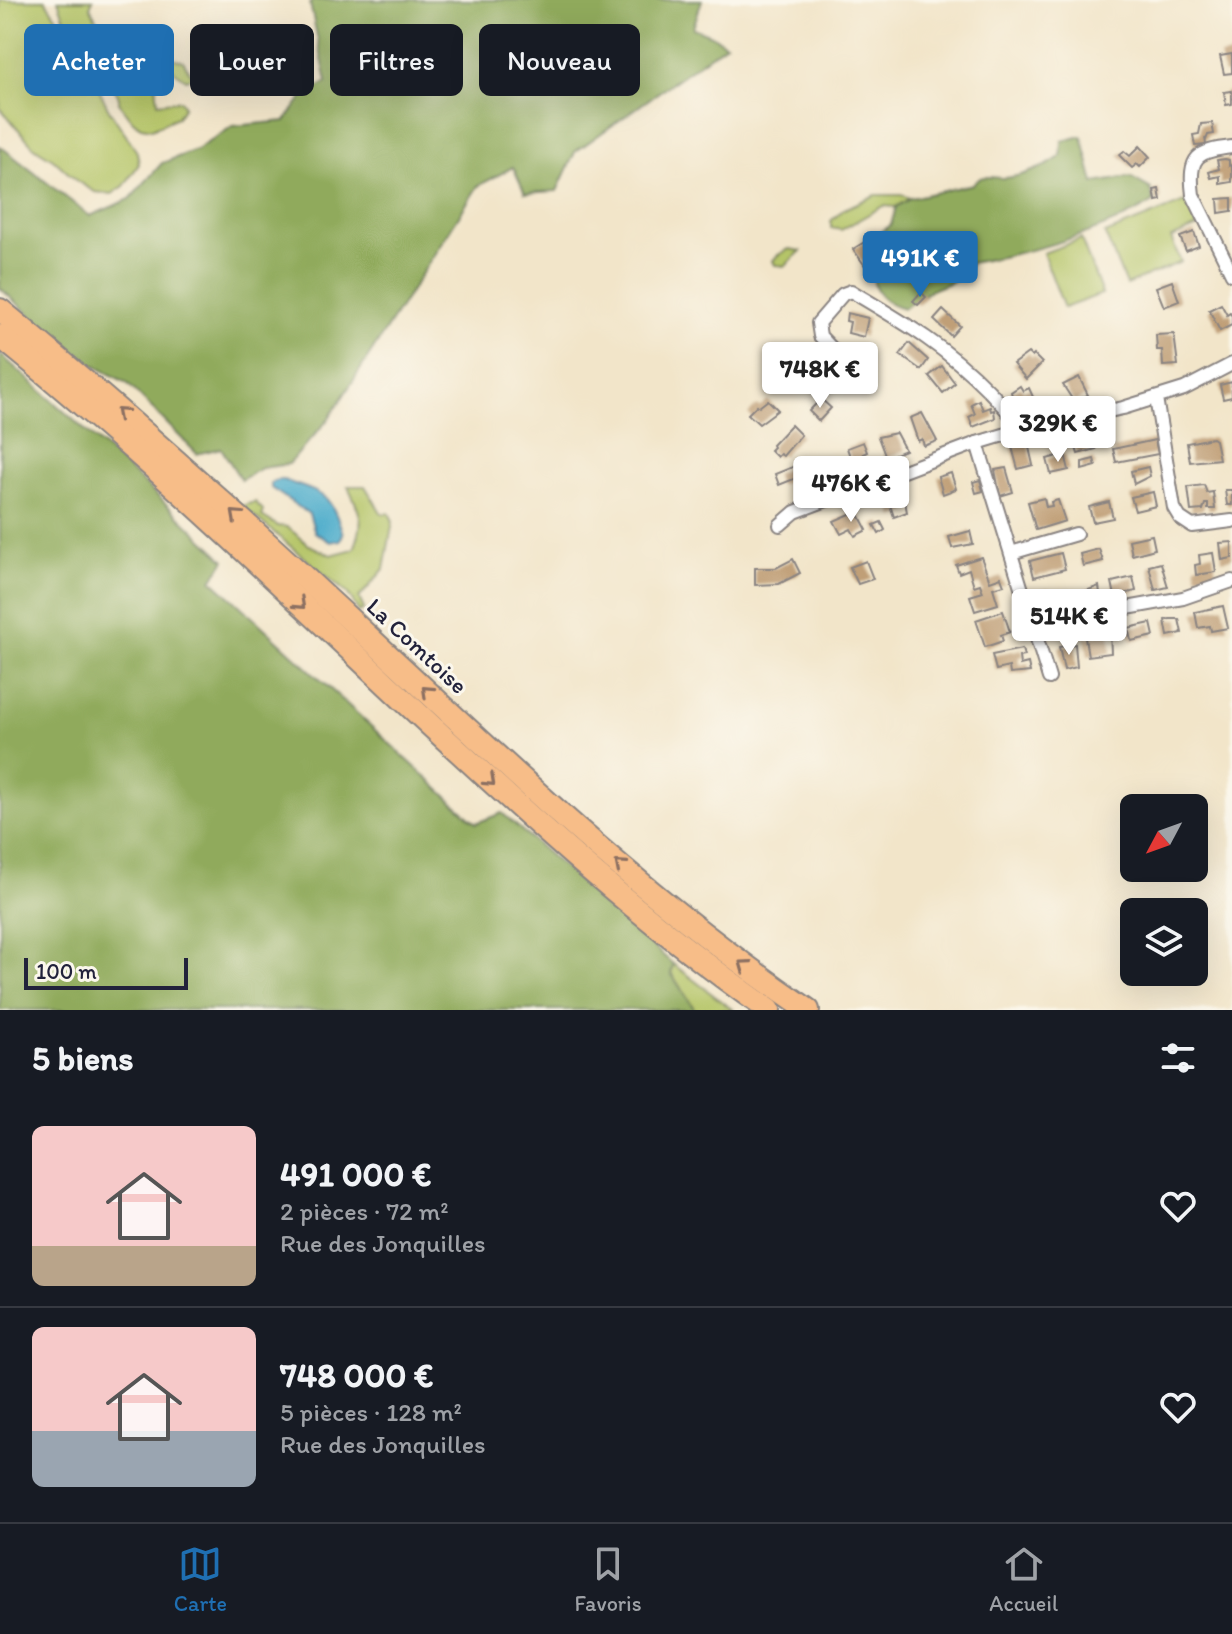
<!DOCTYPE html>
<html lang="fr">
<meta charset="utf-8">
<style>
body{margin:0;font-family:Itim,sans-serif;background:#20242c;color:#f1f3f6;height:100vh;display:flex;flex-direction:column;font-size:30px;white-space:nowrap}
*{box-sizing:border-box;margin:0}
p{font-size:26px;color:#9ea1a6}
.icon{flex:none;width:44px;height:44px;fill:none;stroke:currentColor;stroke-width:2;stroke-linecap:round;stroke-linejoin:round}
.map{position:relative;height:1010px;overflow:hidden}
.panel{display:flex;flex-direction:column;background:#171b24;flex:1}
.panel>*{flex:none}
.top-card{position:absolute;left:24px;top:24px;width:800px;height:72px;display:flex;gap:16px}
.needle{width:52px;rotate:229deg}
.buttons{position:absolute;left:1120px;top:794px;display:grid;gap:16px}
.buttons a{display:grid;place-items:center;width:88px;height:88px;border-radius:12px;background:#171b24;box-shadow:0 8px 32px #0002;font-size:40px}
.scale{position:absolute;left:24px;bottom:20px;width:164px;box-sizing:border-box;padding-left:8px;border:4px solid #22223b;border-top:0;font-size:22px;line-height:28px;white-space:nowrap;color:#22223b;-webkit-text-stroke:6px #fbf7ec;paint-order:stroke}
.price{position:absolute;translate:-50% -68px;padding:0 18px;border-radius:8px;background:#fff;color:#222;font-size:26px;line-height:52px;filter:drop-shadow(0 2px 4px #0008)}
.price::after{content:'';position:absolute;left:50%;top:48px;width:24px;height:18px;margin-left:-12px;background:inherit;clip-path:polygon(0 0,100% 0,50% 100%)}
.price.current{background:#1f6fb2;color:#fff}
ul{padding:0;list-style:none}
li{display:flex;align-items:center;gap:24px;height:200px;padding:0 32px}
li+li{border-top:2px solid #363941}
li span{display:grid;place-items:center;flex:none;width:224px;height:160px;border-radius:12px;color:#555}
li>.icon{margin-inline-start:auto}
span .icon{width:96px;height:96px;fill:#fffc;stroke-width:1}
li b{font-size:34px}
h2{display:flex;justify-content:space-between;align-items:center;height:96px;padding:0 32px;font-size:34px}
.chip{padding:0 28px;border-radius:12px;background:#171b24;box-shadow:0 8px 32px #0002;font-size:28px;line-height:72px}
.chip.current{background:#1f6fb2;color:#fff}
.tabs{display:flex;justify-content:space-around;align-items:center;height:112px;border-top:2px solid #363941;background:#171b24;font-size:22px;color:#9ea1a6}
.tabs a{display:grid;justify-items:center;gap:4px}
.tabs .current{color:#1f6fb2}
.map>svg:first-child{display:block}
</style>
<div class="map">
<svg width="1232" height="1010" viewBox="0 0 1232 1010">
<rect width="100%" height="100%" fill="#fbf7ec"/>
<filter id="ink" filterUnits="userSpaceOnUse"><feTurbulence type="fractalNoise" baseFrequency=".0125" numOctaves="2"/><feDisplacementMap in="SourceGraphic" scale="16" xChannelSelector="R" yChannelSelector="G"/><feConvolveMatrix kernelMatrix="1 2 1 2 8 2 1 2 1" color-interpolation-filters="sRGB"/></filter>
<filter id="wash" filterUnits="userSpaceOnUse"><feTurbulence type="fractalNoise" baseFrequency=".006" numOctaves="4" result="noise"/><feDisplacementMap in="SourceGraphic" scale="32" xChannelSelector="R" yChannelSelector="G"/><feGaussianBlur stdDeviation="1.8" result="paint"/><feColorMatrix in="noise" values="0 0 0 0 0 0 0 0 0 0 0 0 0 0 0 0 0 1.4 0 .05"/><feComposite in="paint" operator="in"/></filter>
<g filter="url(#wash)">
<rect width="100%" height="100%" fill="#f2e5c9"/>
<g fill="#b5c567" stroke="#6c7451" stroke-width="2">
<path d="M0,0H45L84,58L108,108L137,152L139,164L124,186L112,194L95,192L77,181L53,159L34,147L0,108Z"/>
<path d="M58,0H93L90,7L96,19L105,30L104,45L114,52L123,65L142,60L150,54L183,61L193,77L186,79L169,67L156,83L158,103L181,100L184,106L177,117L152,129L141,127L133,121L119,103V97L106,73L100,67L79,30L66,22Z"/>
<path d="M875,195H901L910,198L896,207L883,206L841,230L831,228V221L844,209Z"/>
<path d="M1187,201L1198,227L1171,238L1181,262L1126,285L1105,234Z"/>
<path d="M1081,239L1102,294L1064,308L1043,253Z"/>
<path d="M789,249L801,251L785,266L775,265L773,261L778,255Z"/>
<path d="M348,486H365L382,514L389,513L393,521L384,569L359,598L364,609L359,612L348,594L242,506L255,502L263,510L262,516L278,526L287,527L309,545L331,555L354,549C366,520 360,513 348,486Z"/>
<path d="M673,964L733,1010H695L671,973Z"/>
</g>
<g fill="#90aa5c" stroke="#59664c" stroke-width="2">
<path d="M313,0H702L693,28L711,35L726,44L575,152L557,191L525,193L513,167L478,186L328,420L289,464L262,468L241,480L221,448L197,454L127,383L76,356L0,288V146L90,216L130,199L162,163L196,150L233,126L285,121L303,97L327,82L310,4Z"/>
<path d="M1082,136L1094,183L1130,177L1151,189L1154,202C1099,235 1032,252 970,263L968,275L931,290L904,308C887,304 871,293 874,274L888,266L890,259L874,240L878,234L891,225L896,207L911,198L973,184C982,173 989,178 1002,178C1018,178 1050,166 1061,156L1062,141Z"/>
<path d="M0,354L144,483L225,560L212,580L476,823L502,813L673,964L671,973L695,1010H0Z"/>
</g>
<path fill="#4caccb" stroke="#376783" stroke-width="2" d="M277,480H284C323,495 330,491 343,534L340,540L330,542L315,532L309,514L271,488V483Z"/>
<g id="blocks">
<g fill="#c09f77">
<path d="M1232,54V73L1224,74L1220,56Z"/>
<path d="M1232,91V104L1226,105L1224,92Z"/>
<path d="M1212,123L1214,134L1208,135L1206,140L1205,138L1206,145L1195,146L1193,135L1199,134L1201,124Z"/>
<path d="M1140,146L1150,157L1140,167L1137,164L1132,168L1119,155L1124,151L1130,156Z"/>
<path d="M1225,159L1229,160V166L1232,165V182L1220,184V176L1211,178L1209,172L1219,169L1217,160Z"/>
<path d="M1159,189L1161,200L1156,201L1154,190Z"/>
<path d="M1232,198V211L1219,213L1218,199Z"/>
<path d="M1194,232L1199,246L1186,251L1180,237Z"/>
<path d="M868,240L871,246L869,248L880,262L868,270L853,249Z"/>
<path d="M1172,281L1179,301L1164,307L1156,287Z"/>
<path d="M921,292L926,297L918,305L913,301Z"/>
<path d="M1221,304L1227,315L1230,313L1232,316V325L1220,331L1209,310Z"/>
<path d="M943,310L960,326L951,336L934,320Z"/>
<path d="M847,313L868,318L864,337L848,333L850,322L846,321Z"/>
<path d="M1174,334L1178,365L1163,366L1162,350H1157L1156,335Z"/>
<path d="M909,343L928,360L921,370L900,355Z"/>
<path d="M807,347L819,357L804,377L794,369Z"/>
<path d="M1028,353L1032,357L1034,355L1042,363L1026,379L1013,364Z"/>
<path d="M942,366L955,383L943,393L929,376Z"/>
<path d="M1079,377L1088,395L1074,402L1063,385Z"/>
<path d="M1232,382V397L1223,399L1220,385Z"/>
<path d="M1020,386L1023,391L1029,388L1037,406L1016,409L1011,392Z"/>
<path d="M821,399L831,408L819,421L809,411Z"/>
<path d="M768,400L778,410L759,424L748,414L757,405L759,407Z"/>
<path d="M979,400L983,410L990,407L991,411L994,410L995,418L973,427L969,417L975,414L971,404Z"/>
<path d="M922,413L937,441L924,446L922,439L918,441L910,418Z"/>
<path d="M791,425L801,435L783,456L780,454L777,457L770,450L773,447L772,445Z"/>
<path d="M896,433L905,450L886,458L878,437Z"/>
<path d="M1092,435L1096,449L1078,454L1074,441Z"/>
<path d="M1212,438L1215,440L1219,459L1190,462L1187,443Z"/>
<path d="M1155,440L1158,454L1116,462L1113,449Z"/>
<path d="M863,442L867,452L863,454L867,466L855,470L847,448Z"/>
<path d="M1028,443L1033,465L1018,469L1012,447Z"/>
<path d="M1065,454L1069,470L1051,474L1047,459Z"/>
<path d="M1094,459L1096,466L1082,470V462Z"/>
<path d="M829,462L833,474L817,479L813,467Z"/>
<path d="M800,464L804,475L779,485L775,474Z"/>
<path d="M1148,467L1150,476L1134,484L1131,471Z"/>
<path d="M1006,468L1013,492L1000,496L995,470Z"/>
<path d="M951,473L956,489L943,494L938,477Z"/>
<path d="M980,480L983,491L976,493L973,482Z"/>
<path d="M1204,485L1207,493L1213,492L1215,509H1208V504H1205L1203,510L1191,511L1188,487Z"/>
<path d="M1225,490H1232V505H1227Z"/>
<path d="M903,491L907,512L894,517L887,496Z"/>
<path d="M1153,492L1156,506L1135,511L1131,497Z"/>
<path d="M1044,498L1046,507L1052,506L1051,502L1058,500L1065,521L1036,530L1028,502Z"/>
<path d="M1109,502L1113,518L1093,522L1089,507Z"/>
<path d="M857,511L867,530L855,536L851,529L841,534L834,521Z"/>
<path d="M881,522L885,530L879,534L874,525Z"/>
<path d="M970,531L973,544L952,548L949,537Z"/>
<path d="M1152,535L1155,549L1132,555L1129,540Z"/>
<path d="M1232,542V558L1222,560L1220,543Z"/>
<path d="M1099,549L1103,561L1083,566L1080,554Z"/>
<path d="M1061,553L1065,569L1034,577L1030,561Z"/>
<path d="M1213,553L1216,572L1196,575L1195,565L1200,564L1199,555Z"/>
<path d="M981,557L990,581L1001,577L1004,585L993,588L998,604L975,611L970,596L983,592L980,584L974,586L969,569L959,573L956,565Z"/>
<path d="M793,559L800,573L779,584L755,585V568H776Z"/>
<path d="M866,561L873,579L858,584L850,567Z"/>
<path d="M1161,563L1168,587L1155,590L1149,566Z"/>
<path d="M1133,577L1136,591L1115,596L1112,582Z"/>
<path d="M1099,586L1101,601L1080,604L1077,594Z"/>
<path d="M1049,588L1055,604L1041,608L1039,590Z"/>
<path d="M1223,606L1228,628L1211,631L1210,626L1198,628L1195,612Z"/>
<path d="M1003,611L1010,632L1001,635L1003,641L985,647L976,620Z"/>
<path d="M1170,619H1179L1182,633L1168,636L1165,620Z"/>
<path d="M1151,623L1154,636L1131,641L1128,628Z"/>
<path d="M1110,631L1111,653L1088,656L1085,638Z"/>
<path d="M1075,644L1077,667L1064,670L1059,647Z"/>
<path d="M1022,649L1024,656L1019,657L1020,665L1028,663L1030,672L1010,674L1009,667L996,670L992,655Z"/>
</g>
</g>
</g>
<g filter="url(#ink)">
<use href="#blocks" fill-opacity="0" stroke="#8a8482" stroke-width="2"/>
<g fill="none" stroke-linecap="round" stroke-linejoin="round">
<g stroke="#8a8482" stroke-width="16">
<g id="street">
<path d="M1232,147C1197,151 1188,156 1193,195L1232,274"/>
<path d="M838,371L837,354L820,336L818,323L843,294L851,291C905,323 945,346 989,391C1001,404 1013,415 1020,430"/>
<path d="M1156,398L1174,508L1180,518L1192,526L1232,521"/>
<path d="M977,443L1049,678"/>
<path d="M780,525L795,512L977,443L1020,430L1123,408L1184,389L1232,364"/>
<path d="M1011,553L1076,534"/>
<path d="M1032,625L1183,598L1232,581"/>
</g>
</g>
<g stroke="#8a8482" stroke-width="26">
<g id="highway">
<path d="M0,310C129,416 253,529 375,643C513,772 651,904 808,1010"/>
<path d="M0,336C144,453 278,582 413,709C527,815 641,921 769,1010"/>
</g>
</g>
<use href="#street" stroke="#fff" stroke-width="12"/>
<use href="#highway" stroke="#f7bd88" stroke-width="22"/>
</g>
<defs><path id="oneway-chevron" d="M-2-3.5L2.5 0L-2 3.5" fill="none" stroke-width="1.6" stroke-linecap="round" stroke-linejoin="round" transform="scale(2)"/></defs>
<g stroke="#8c7062">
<use href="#oneway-chevron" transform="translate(121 413) rotate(-139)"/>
<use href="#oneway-chevron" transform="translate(236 515) rotate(-138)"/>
<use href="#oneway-chevron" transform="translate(300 604) rotate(43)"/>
<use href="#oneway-chevron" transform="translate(427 691) rotate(-137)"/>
<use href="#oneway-chevron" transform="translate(490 781) rotate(43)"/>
<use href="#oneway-chevron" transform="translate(620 865) rotate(-139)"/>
<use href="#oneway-chevron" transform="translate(744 965) rotate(-144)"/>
</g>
</g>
<g text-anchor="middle" stroke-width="6" stroke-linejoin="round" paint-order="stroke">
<g font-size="24" fill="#22223b" stroke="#fbf7ec">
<text transform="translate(417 646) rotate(43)" y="8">La Comtoise</text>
</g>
</g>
</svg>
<div class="buttons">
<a><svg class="needle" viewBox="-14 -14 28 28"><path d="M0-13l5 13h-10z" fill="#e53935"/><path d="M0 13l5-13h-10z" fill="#9ea1a6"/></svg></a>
<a><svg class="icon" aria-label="layers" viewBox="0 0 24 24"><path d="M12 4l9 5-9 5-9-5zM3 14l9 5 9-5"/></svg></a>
</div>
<div class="scale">100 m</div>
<b class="price current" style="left:920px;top:299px">491K €</b>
<b class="price" style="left:820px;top:410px">748K €</b>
<b class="price" style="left:1058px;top:464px">329K €</b>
<b class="price" style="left:851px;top:524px">476K €</b>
<b class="price" style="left:1069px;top:657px">514K €</b>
<div class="top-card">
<a class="chip current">Acheter</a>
<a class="chip">Louer</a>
<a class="chip">Filtres</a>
<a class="chip">Nouveau</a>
</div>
</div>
<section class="panel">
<h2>5 biens<svg class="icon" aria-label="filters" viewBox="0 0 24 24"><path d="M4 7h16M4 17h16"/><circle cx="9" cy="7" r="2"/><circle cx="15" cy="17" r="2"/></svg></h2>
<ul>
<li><span style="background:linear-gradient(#f6c9c9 75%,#b9a48a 0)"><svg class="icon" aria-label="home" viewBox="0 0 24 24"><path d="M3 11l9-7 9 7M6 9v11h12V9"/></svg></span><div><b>491 000 €</b><p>2 pièces · 72 m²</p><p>Rue des Jonquilles</p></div><svg class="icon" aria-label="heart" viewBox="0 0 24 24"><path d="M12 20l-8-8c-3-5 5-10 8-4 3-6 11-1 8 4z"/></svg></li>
<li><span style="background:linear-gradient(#f6c9c9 65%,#9aa5b1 0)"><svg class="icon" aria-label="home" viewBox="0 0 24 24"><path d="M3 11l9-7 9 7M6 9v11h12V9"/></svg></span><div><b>748 000 €</b><p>5 pièces · 128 m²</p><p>Rue des Jonquilles</p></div><svg class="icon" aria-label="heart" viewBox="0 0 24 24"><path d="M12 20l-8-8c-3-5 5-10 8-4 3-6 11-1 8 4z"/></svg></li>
</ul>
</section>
<nav class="tabs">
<a class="current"><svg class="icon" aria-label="map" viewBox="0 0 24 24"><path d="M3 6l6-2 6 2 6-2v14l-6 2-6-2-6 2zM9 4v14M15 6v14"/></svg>Carte</a>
<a><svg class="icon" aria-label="saved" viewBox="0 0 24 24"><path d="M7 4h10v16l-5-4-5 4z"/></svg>Favoris</a>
<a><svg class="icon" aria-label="home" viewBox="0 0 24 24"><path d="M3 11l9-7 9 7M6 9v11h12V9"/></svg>Accueil</a>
</nav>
